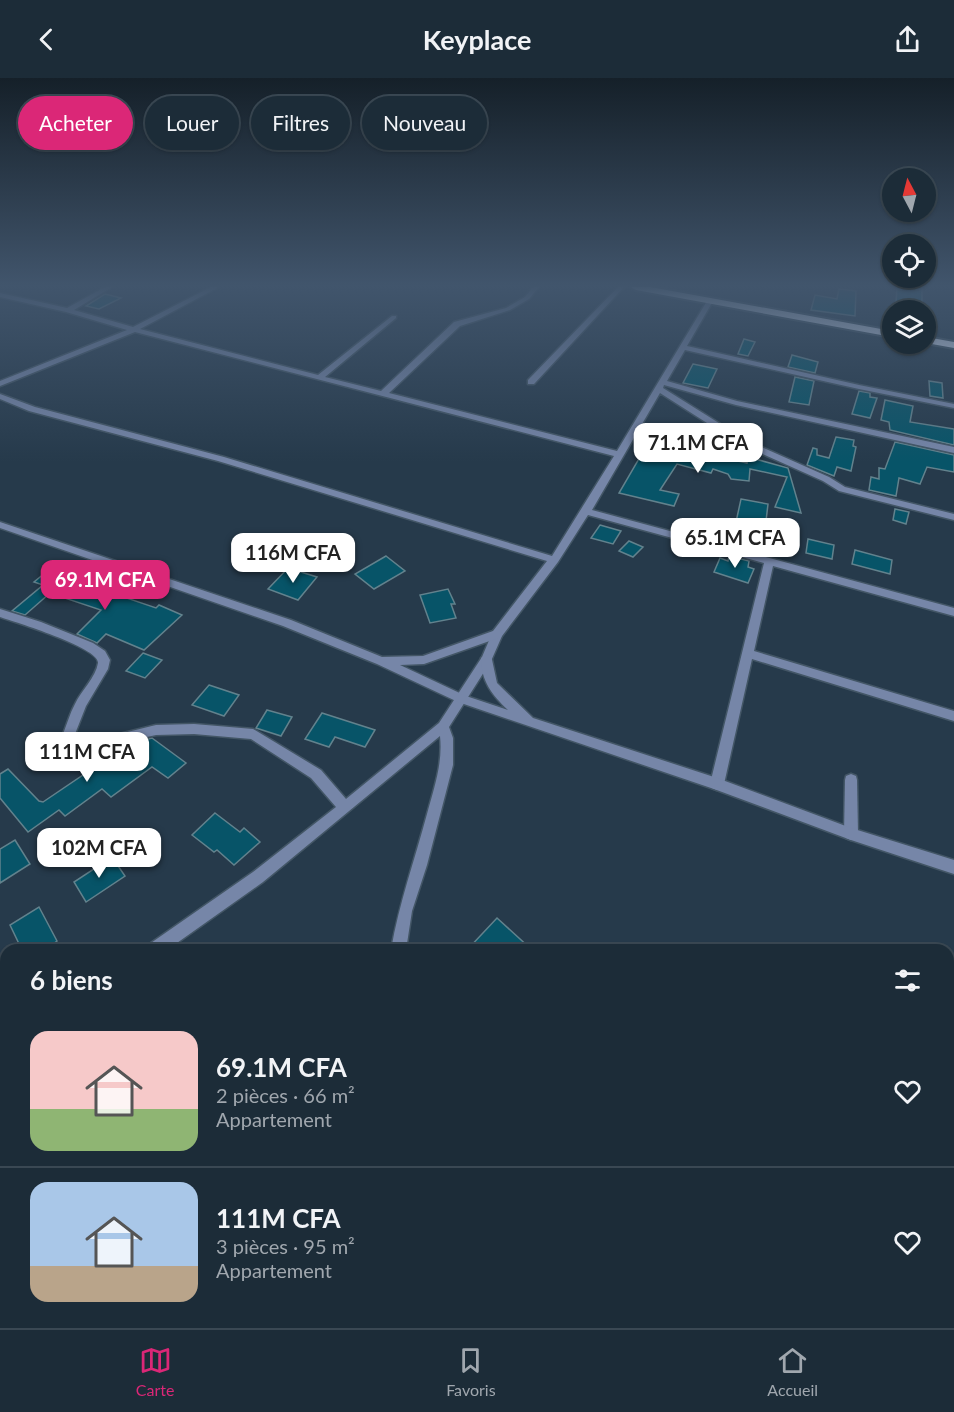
<!DOCTYPE html>
<html lang="fr">
<meta charset="utf-8">
<style>
body{margin:0;font-family:Lato,sans-serif;background:#253440;color:#f1f3f6;height:100vh;display:flex;flex-direction:column;font-size:22px;white-space:nowrap}
*{box-sizing:border-box;margin:0}
p{font-size:20px;color:#a0a7ae}
.icon{flex:none;width:33px;height:33px;fill:none;stroke:currentColor;stroke-width:2;stroke-linecap:round;stroke-linejoin:round}
.map{position:relative;flex:1;overflow:hidden}
.side{position:absolute;left:0px;top:866px;width:954px;height:386px;display:flex;flex-direction:column;background:#1c2c38;border-radius:18px 18px 0 0;box-shadow:0 2px 4px #0004,0 0 0 2px #3a4853}
.side>*{flex:none}
.guide{position:absolute;left:18px;top:18px;width:600px;height:54px;display:flex;gap:12px}
.needle{width:39px;rotate:353deg}
.controls{position:absolute;left:882px;top:90px;display:grid;gap:12px}
.controls a{display:grid;place-items:center;width:54px;height:54px;border-radius:50%;background:#1c2c38;box-shadow:0 2px 4px #0004,0 0 0 2px #3a4853;font-size:30px}
.price{position:absolute;translate:-50% -51px;padding:0 14px;border-radius:12px;background:#fff;color:#222;font-size:20px;line-height:39px;filter:drop-shadow(0 2px 3px #0008)}
.price::after{content:'';position:absolute;left:50%;top:36px;width:18px;height:14px;margin-left:-9px;background:inherit;clip-path:polygon(0 0,100% 0,50% 100%)}
.price.on{background:#db2777;color:#fff}
ul{padding:0;list-style:none}
li{display:flex;align-items:center;gap:18px;height:150px;padding:0 30px}
li+li{border-top:2px solid #3a4853}
li span{display:grid;place-items:center;flex:none;width:168px;height:120px;border-radius:18px;color:#555}
li>.icon{margin-inline-start:auto}
span .icon{width:72px;height:72px;fill:#fffc;stroke-width:1}
li b{font-size:26px}
h2{display:flex;justify-content:space-between;align-items:center;height:72px;padding:0 30px;font-size:26px}
.tag{padding:0 21px;border-radius:27px;background:#1c2c38;box-shadow:0 2px 4px #0004,0 0 0 2px #3a4853;font-size:21px;line-height:54px}
.tag.on{background:#db2777;color:#fff}
header{display:flex;justify-content:space-between;align-items:center;height:78px;padding:0 30px;background:#1c2c38;font-size:27px;font-weight:700}
.dock{display:flex;justify-content:space-around;align-items:center;height:84px;border-top:2px solid #3a4853;background:#1c2c38;font-size:16px;color:#a0a7ae}
.dock a{display:grid;justify-items:center;gap:3px}
.dock .on{color:#db2777}
.map>svg:first-child{display:block}
</style>
<header><svg class="icon" aria-label="back" viewBox="0 0 24 24"><path d="M15 5l-7 7 7 7"/></svg>Keyplace<svg class="icon" aria-label="share" viewBox="0 0 24 24"><path d="M12 15V3M7 8l5-5 5 5M5 13v7h14v-7"/></svg></header>
<div class="map">
<svg width="954" height="1250" viewBox="0 0 954 1250">
<rect width="100%" height="100%" fill="#263a4b"/>
<g fill="#075468" stroke="#62828d" stroke-width="1.5">
<path d="M897,209H922V230L896,225Z"/>
<path d="M839,211L856,213L855,238L811,232L815,217L837,221Z"/>
<path d="M105,216L121,220L99,231L86,228Z"/>
<path d="M744,261L755,264L748,278L738,276Z"/>
<path d="M792,277L818,284L815,295L788,289Z"/>
<path d="M693,286L717,291L708,310L683,305Z"/>
<path d="M795,299L814,303L809,327L789,324Z"/>
<path d="M929,303L942,305L943,320L930,318Z"/>
<path d="M859,313L870,315V319L877,320L870,340L852,336Z"/>
<path d="M885,322L913,328L910,344L954,351V367L890,352L889,344L881,342Z"/>
<path d="M836,359L854,362L853,368L856,369L851,393L837,389L834,398L807,387L813,370L817,371V377L829,380Z"/>
<path d="M677,364L707,370V376L747,385L748,379L788,390L801,435L775,429L787,399L750,391L749,403L731,401L728,396L713,391L711,395L677,386L660,412L679,416L674,428L619,415L644,372L671,379Z"/>
<path d="M895,364L954,377V394L927,389L920,406L899,400L896,418L869,412L871,399L879,401V390L885,391Z"/>
<path d="M741,421L768,426L766,443L757,441L751,473L731,467Z"/>
<path d="M895,431L909,434L906,446L893,442Z"/>
<path d="M600,447L621,453L613,466L591,460Z"/>
<path d="M808,461L834,467L832,481L806,475Z"/>
<path d="M629,463L643,469L633,479L619,473Z"/>
<path d="M855,472L892,482L890,496L852,486Z"/>
<path d="M386,478L405,493L374,511L355,496Z"/>
<path d="M729,478L749,483L748,489L754,491L748,505L714,494L720,480L728,483Z"/>
<path d="M51,490L98,509L97,510L156,530L159,527L182,537L144,572L106,556L97,565L77,556L101,532L50,515L25,537L12,533L43,507L34,504Z"/>
<path d="M288,490L317,499L298,522L268,511Z"/>
<path d="M448,511L455,526H451L456,540L430,545L420,517Z"/>
<path d="M143,575L162,582L145,600L126,593Z"/>
<path d="M209,607L239,617L224,638L192,627Z"/>
<path d="M267,632L292,639L281,658L256,650Z"/>
<path d="M322,635L375,652L365,669L335,659L329,669L305,661Z"/>
<path d="M152,660L186,685L168,700L152,689L111,719L102,711L65,738L59,732L28,754L0,720V696L8,691L39,723L43,724L114,676L121,682L145,662Z"/>
<path d="M215,735L240,754L244,750L260,764L234,787L217,772L214,774L192,757Z"/>
<path d="M15,762L30,786L0,805V771Z"/>
<path d="M112,779L125,798L86,824L74,804Z"/>
<path d="M39,829L57,863L45,872H22L10,847Z"/>
<path d="M497,840L532,872H467Z"/>
</g>
<g fill="none" stroke-linecap="round" stroke-linejoin="round">
<g stroke="#435666" stroke-width="3">
<g id="minor">
<path d="M105,209H112L74,232L133,249L211,209H219L140,251L318,297L392,238H396V240L325,299L381,313L454,244L506,230L525,219L533,209H539L529,221L510,232L460,248L389,315L617,373L707,223L710,221L713,223L687,268L859,307L954,326V330L859,311L685,272L667,303L737,323L954,369V375L736,327L664,307L663,310L746,362L829,399L845,409L954,436V442L839,413L823,403L740,366L660,315L592,432L954,530V538L773,488L754,573L954,633V643L752,581L724,706L722,710L717,712L712,710L710,706L764,485L588,437L558,484L502,558L491,583L449,649L453,660V687L427,787L412,833L406,872H391C399,825 415,781 427,736C434,710 443,685 440,658L263,804L167,872H146L148,867L253,794L336,729L311,700L251,661L194,656L156,657L83,673L70,670L63,656C67,646 70,635 75,626C81,613 96,599 98,585C100,570 15,544 0,539V531L41,544L93,565L105,573L110,582L108,591L86,628L75,656L78,662L103,660L156,647L194,646L253,651L321,692L346,721L439,645L482,579L493,553L547,483L218,383L29,333L0,321V316L35,329L224,379L552,478L614,378L135,254L0,308V303L127,252L66,234L0,219V215L67,230Z"/>
<path d="M618,209H624L534,306H528V302Z"/>
<path d="M851,696L856,698L857,702L858,756L856,760L851,762L846,760L844,756L845,702L846,698Z"/>
<path d="M6,970V988L0,990V972Z"/>
</g>
</g>
<g stroke="#435666" stroke-width="3">
<path id="tertiary" d="M0,444L291,542L382,579L423,578L493,553H501L503,556L501,559L424,586L400,587L466,618L508,632C492,617 481,603 481,580L487,576L491,577L497,605L533,640L717,700L851,750L954,782V796L851,762L714,711L458,624L377,586L283,548L0,450Z"/>
</g>
<g stroke="#435666" stroke-width="4">
<g id="trunk">
<path d="M631,209H650L892,253V259L636,212Z"/>
<path d="M926,259L954,264V270L926,265Z"/>
</g>
</g>
<use href="#minor" fill="#7686a8" fill-rule="evenodd"/>
<use href="#tertiary" fill="#7686a8" fill-rule="evenodd"/>
<use href="#trunk" fill="#d9e3f8" fill-rule="evenodd"/>
</g>
<linearGradient id="sky" x2="0" y2="1"><stop stop-color="#152029"/><stop offset="0.54" stop-color="#41556c"/><stop offset="1" stop-color="#41556c" stop-opacity="0"/></linearGradient>
<rect width="954" height="384" fill="url(#sky)"/>
</svg>
<div class="controls">
<a><svg class="needle" viewBox="-14 -14 28 28"><path d="M0-13l5 13h-10z" fill="#e53935"/><path d="M0 13l5-13h-10z" fill="#a0a7ae"/></svg></a>
<a><svg class="icon" aria-label="locate" viewBox="0 0 24 24"><circle cx="12" cy="12" r="6"/><path d="M12 2v4M12 18v4M2 12h4M18 12h4"/></svg></a>
<a><svg class="icon" aria-label="layers" viewBox="0 0 24 24"><path d="M12 4l9 5-9 5-9-5zM3 14l9 5 9-5"/></svg></a>
</div>
<b class="price" style="left:698px;top:396px">71.1M CFA</b>
<b class="price" style="left:735px;top:491px">65.1M CFA</b>
<b class="price" style="left:293px;top:506px">116M CFA</b>
<b class="price on" style="left:105px;top:533px">69.1M CFA</b>
<b class="price" style="left:87px;top:705px">111M CFA</b>
<b class="price" style="left:99px;top:801px">102M CFA</b>
<div class="guide">
<a class="tag on">Acheter</a>
<a class="tag">Louer</a>
<a class="tag">Filtres</a>
<a class="tag">Nouveau</a>
</div>
<section class="side">
<h2>6 biens<svg class="icon" aria-label="filters" viewBox="0 0 24 24"><path d="M4 7h16M4 17h16"/><circle cx="9" cy="7" r="2"/><circle cx="15" cy="17" r="2"/></svg></h2>
<ul>
<li><span style="background:linear-gradient(#f6c9c9 65%,#8fb573 0)"><svg class="icon" aria-label="home" viewBox="0 0 24 24"><path d="M3 11l9-7 9 7M6 9v11h12V9"/></svg></span><div><b>69.1M CFA</b><p>2 pièces · 66 m²</p><p>Appartement</p></div><svg class="icon" aria-label="heart" viewBox="0 0 24 24"><path d="M12 20l-8-8c-3-5 5-10 8-4 3-6 11-1 8 4z"/></svg></li>
<li><span style="background:linear-gradient(#a9c7e8 70%,#b9a48a 0)"><svg class="icon" aria-label="home" viewBox="0 0 24 24"><path d="M3 11l9-7 9 7M6 9v11h12V9"/></svg></span><div><b>111M CFA</b><p>3 pièces · 95 m²</p><p>Appartement</p></div><svg class="icon" aria-label="heart" viewBox="0 0 24 24"><path d="M12 20l-8-8c-3-5 5-10 8-4 3-6 11-1 8 4z"/></svg></li>
</ul>
</section>
</div>
<nav class="dock">
<a class="on"><svg class="icon" aria-label="map" viewBox="0 0 24 24"><path d="M3 6l6-2 6 2 6-2v14l-6 2-6-2-6 2zM9 4v14M15 6v14"/></svg>Carte</a>
<a><svg class="icon" aria-label="saved" viewBox="0 0 24 24"><path d="M7 4h10v16l-5-4-5 4z"/></svg>Favoris</a>
<a><svg class="icon" aria-label="home" viewBox="0 0 24 24"><path d="M3 11l9-7 9 7M6 9v11h12V9"/></svg>Accueil</a>
</nav>
